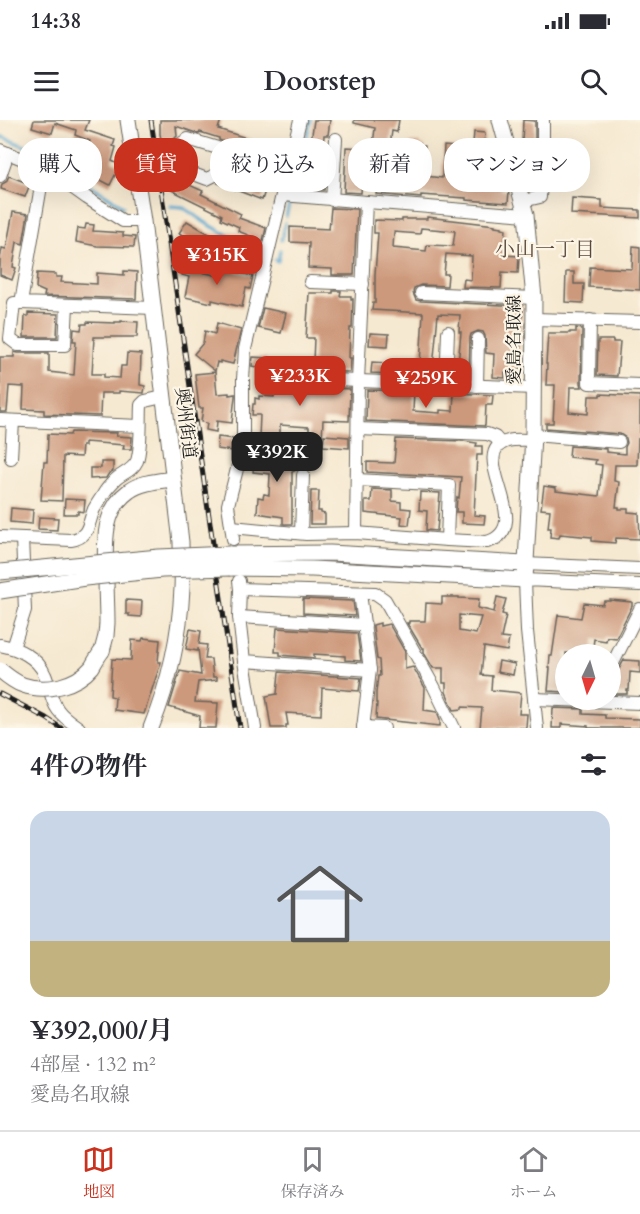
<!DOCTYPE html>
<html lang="ja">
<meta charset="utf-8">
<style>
body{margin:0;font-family:Cardo,"Noto Serif JP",serif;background:#f7f7f7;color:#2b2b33;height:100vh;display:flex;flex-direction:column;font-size:22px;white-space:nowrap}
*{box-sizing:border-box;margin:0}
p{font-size:20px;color:#7c7c81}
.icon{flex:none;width:33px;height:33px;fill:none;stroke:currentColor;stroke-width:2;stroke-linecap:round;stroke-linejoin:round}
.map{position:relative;height:608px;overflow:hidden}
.side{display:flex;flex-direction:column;background:#fff;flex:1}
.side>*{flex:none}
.banner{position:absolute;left:18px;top:18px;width:604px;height:54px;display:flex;gap:12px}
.needle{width:39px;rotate:185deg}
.controls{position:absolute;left:555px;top:524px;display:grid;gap:12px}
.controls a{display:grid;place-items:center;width:66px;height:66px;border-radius:50%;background:#fff;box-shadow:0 6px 24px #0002;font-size:30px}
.price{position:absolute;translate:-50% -51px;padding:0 14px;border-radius:12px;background:#c8321e;color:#fff;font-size:20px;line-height:39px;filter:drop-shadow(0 2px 3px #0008)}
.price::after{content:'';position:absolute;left:50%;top:36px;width:18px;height:14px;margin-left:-9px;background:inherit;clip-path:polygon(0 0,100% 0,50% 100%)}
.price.active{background:#222;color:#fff}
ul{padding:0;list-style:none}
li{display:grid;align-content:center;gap:12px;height:318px;padding:0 30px}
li+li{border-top:2px solid #e1e1e2}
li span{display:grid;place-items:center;height:186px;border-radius:18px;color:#555}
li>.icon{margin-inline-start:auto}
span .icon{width:108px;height:108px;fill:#fffc;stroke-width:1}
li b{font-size:26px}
h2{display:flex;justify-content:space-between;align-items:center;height:72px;padding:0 30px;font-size:26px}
.pill{padding:0 21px;border-radius:24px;background:#fff;box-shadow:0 6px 24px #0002;font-size:21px;line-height:54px}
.pill.active{background:#c8321e;color:#fff}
.status{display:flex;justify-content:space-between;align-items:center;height:42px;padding:0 30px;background:#fff;direction:ltr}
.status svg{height:16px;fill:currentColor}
header{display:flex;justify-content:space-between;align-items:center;height:78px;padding:0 30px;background:#fff;font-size:27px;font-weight:600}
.menu{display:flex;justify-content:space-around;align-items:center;height:84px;border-top:2px solid #e1e1e2;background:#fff;font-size:16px;color:#7c7c81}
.menu a{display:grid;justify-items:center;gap:3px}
.menu .active{color:#c8321e}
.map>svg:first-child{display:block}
</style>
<div class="status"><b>14:38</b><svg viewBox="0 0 49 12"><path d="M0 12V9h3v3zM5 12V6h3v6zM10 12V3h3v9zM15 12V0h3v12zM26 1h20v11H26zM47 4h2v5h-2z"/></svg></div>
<header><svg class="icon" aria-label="menu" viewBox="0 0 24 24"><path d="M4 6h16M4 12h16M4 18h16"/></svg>Doorstep<svg class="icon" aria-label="search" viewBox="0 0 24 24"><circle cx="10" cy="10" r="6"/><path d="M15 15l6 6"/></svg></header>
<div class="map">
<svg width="640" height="608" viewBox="0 0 640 608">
<rect width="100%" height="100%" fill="#fcf5e5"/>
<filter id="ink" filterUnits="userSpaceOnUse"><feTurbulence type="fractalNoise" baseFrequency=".0167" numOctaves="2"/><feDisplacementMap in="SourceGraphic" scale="12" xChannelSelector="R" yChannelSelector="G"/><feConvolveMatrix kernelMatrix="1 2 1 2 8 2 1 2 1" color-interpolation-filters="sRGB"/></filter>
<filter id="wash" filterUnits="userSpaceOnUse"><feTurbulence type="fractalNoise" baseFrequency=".008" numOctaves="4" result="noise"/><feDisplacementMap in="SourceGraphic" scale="24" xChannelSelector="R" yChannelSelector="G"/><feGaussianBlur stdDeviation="1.35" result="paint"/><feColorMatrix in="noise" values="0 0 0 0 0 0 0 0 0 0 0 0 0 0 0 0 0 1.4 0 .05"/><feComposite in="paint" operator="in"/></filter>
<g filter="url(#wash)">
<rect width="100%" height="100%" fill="#f6e9d1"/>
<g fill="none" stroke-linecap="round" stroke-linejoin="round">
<g stroke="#58aad3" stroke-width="3">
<path d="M0,16L39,32L123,86"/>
<path d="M294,69L311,0"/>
<path d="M170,86L183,87L206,103L258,132"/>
<path d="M286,97L290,81"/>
<path d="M281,120L285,103"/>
<path d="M275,140L278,141L280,130"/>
</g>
</g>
<g id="blocks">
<g fill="#cd997b" fill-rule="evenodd">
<path d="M34,0H89L85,10L115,20L113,26L116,27L112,41L120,45L110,65L76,47L80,39L84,41L90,21L75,15L76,10L55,3L52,13L32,7Z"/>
<path d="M160,0H221L218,9L284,30L277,55L234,40L239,27L219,20V18L200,12L199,14L176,6L177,16L172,21L171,26L174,47L167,48L163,24H162L160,14Z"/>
<path d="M314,0H330L328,15H324L323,28H321L320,47H323L322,62H325L324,70L300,68L301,57L306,58Z"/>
<path d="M354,0H399L397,12L392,11L390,26L386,27L373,25L375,8L354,3Z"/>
<path d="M523,0L535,1V28H529L526,27L527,24L522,23Z"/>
<path d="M474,12L485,13L484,24L473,23Z"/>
<path d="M410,23H420V25L425,26L424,43H426L425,56L442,58L444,26L455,27V34L468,35V38L498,40L497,51H503L501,70L509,71L508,83L466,80V78L421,75V78L376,74L378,60L362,59L361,73L344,72L346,27L363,28L361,49L398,51L399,38L410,39Z"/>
<path d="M9,56L30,64L25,77L1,69L2,64L6,62Z"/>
<path d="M226,57L233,60L234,58L265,71L262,80L218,63Z"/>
<path d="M176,59L203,71L201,74L241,94L239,98L266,108L263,121L238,111L239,107L221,99L222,95L171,70Z"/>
<path d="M572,78L602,80V88L640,90V98L571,94Z"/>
<path d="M331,88L357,89L354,155H332V149L308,148L309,123L290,122V107L329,109Z"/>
<path d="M13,92L28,94L23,124L17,122L13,147L16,148L12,160L0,155V140L2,128L6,129Z"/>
<path d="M427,97L495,105V106L502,107V108L506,109L504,135L519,136L518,153L502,152L501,168L463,167L464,159L471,160L472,136L446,134L444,154H448L447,166L421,165L414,168L413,173L416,180L421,181L523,186L520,232H522L521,249H516V252H505V258L493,257L494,234L486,233L485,216L483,212L478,211L471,214L470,218L469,257H457L461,212H459L460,195L438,194L433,248H436V256L371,253L372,242L420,245L423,193L372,190L373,183H375V154L378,113H374V100L402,101V99H427ZM421,108L455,111L453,126L427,125L426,131L393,128L394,112L420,114Z"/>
<path d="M187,101L223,122L215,135L179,113Z"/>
<path d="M86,104L94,105L93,111L123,113V116L135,117L134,127L97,126L76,122L78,108L85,109Z"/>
<path d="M633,126L640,127V170L589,167L590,147L632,149Z"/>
<path d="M186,146L198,148L197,151L223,157L225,149L253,156L250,169L246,168L242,187L212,180V183L185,177L189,157L182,155L184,147Z"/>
<path d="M124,151L137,152L136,179L44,176L45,172L36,168L37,153L56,154V157H62L61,162L97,164V153L124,155Z"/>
<path d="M566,152H574V164H584L583,183L565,182Z"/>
<path d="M333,171H341L340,176H351V179H353L352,208H350L349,238H351L350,252L307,251L308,242H313L314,218H306L309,173H333Z"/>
<path d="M263,188L286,193L281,213L258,208Z"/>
<path d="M28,193L58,194L57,217H24L25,196H28Z"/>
<path d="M121,201L138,202L137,217H94L92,254H104V257L120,258L121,246H126L127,233L141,234L140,265L145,266L144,273L119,271V273H101L100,296L44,294V290L23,289L24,267L9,266L7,292H0V237H14V232L18,233H49V252L74,255L76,221H73L74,209L81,210L82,204H87V202L115,203V202H121Z"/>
<path d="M217,203L241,210L233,244L220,241V243L217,242L215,251L194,234L203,223L205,211L215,214Z"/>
<path d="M576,208L582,209L581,263L582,267H570L569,292L588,294L589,276H600V274L640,276V320L638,319L637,345H615L614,361L619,362L616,387H619V389H628V392L639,393L640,419L616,418L615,423L592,421V417L560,414L559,418L550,417L551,408H548L550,390L541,389L544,366L556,368V371L599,376L602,345L595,344L596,340L569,337L570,326L606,329V332L625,334V327L627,323L626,318L620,314L546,308V303H553L555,265H546L547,244H546L548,213H570V212H576Z"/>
<path d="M370,213L389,214L388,226L369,225Z"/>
<path d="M598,220H613V222H620L617,256L597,255Z"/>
<path d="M253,237L266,238L265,248L252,246Z"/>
<path d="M277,246L285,247L284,260L301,261L304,266L309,267L350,269L349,301L323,300L322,320H309V307L280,305V318H259L260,295H252L253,284H255V278L259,279V276L274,277Z"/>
<path d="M215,252L217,274L229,273V275L235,274V276L232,303L217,301L216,312L206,310L207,303L201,302L203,288H199L195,254Z"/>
<path d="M367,270L414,271L413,291L440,293V290L453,291L454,273L493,275L492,285H486L485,306L366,301Z"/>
<path d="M71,312L117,313L116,316L132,317L131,329H123L124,325L85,322V326H82L81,337L63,336L62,381L41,380L44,342H47L48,314L70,315Z"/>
<path d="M324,315L349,317V328L323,326Z"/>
<path d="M218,317L235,319L233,331L217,329Z"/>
<path d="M396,319L463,321L477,323L476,326H482V335H477L474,395L485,396L484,404L462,403V392H456L457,377L459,378L461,357L367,352V342L394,343Z"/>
<path d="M251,326H264V340L285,342L284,338L299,331L306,345L292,352V404H283V397L257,393L258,377L263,378L264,374L269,375L270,354L253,352L255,335H249Z"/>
<path d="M101,342H113V351L109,353L106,358L90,359V348H101Z"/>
<path d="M372,369L392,370V381L401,382V388L411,389L409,405L401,404L402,397L365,393V381H371Z"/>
<path d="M311,371H319L318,391H321V393L325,394V404H310Z"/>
<path d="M420,372L440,373L437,411L426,410L427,391L419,390Z"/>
<path d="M65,379L85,380L84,392L78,391V394H64Z"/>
<path d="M11,388L33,390L32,404L10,402Z"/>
<path d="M39,397L58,398L57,410L38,409Z"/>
<path d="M442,477H459V478L479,479L478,488L494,492L497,477L506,479L502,494L506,495L501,518L509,519L507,531L484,527L481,555L492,556L491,570L521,573L519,594H527L526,608L496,607V608H480L482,588L462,587V589L454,590L446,572V563H443V548H433L424,533V528H422L407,503H409V501H425L426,483L442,484ZM459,495L481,497L476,514L459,511Z"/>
<path d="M303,479L353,481L355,496L303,493Z"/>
<path d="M126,480L142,481L141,497L129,496V494H126Z"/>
<path d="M610,480L632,482V486L616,518L607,517L606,521L594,519L592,534L566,533V572L548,571L550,548H549L550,536H552L558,495L581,498L584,483L603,485L604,481H610Z"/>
<path d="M380,503V506L389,504L405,532V549L413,547L425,568L424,590L437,592L440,599V606L376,599L377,583H376V573L378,556H380L379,540L377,539L373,507V505Z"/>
<path d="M277,508L357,513L361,541L345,540V536L314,534V538L280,535V532H275Z"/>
<path d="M190,509L201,511L199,524L207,525L205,539H211L213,557H217V560L198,562L195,582L218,583L216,608H199L200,596L169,587L180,551L201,555L198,528V531L186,529Z"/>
<path d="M143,518L160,520L158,542H161L144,594L114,590L115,577L110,576L112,539L131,540L132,520L142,521Z"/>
<path d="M624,540L640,541V553L630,552L629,570H627V574H612L613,561H617V553Z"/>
<path d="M499,541L515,544L513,555L497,552Z"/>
<path d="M279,552L361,558L359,571L322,568L321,595L286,593L288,605H286V608H271L266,576L277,574Z"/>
<path d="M553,588L583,589V594L605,595V598L640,599V608H588V606L561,604V608H552Z"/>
</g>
</g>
</g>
<g filter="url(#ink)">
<use href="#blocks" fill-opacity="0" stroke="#68645b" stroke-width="1.5"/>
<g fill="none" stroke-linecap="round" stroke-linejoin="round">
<g stroke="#68645b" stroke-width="14">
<g id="minor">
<path d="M0,30L45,48L87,78L123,101H143"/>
<path d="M222,45L225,36L221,29L188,19L179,25L183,50L207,59L219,53L222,45L283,66"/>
<path d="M50,52L41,66L21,183L154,188"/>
<path d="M0,56L8,33"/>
<path d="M282,75L526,95"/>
<path d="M332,80L336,19"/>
<path d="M523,81L540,77L543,38V0"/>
<path d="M310,162L363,164"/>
<path d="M421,173L534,178"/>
<path d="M21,183H14L10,219L18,225H65L67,185"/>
<path d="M534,199L640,202"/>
<path d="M590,200L589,263L640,265"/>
<path d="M309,259L534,268"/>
<path d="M446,265L448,212"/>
<path d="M477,266L478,219"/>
<path d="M0,300L140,306"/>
<path d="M358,309L487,314L495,317L501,324"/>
<path d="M533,315L619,322"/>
<path d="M11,338L13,301"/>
<path d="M357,360L449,365L447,420"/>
<path d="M232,407L306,414L356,413L447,420L487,422C539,407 464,332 508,321C515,319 524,320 532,320"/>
<path d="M301,413L303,355"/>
<path d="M356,413L358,261L366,82"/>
<path d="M0,417L71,420C90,417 88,403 94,389C97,384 101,378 104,373C107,368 112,363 116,359C123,353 133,350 137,341C142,325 140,302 141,285L145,281L163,277"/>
<path d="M233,419L228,385L243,325V259L245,229L300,0"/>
<path d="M525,444L640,449"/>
<path d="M239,461L240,469L375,473L385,480L434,567L454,608"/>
<path d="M240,469L239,497L244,541"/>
<path d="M360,473L370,550L363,608"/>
<path d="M239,497L365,505"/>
<path d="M0,525C17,528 38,537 45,555C50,566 50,579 58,590C63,597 72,603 79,608"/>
<path d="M13,528L25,490L22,418"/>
<path d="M610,549L640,489"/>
<path d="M534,579L640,583"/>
<path d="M363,607L384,608"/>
<path d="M255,608L244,541L370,550"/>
<path d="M537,608L527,511L525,460L640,465"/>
</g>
</g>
<g stroke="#68645b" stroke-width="17">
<g id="major">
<path d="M128,0L143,101L181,422C181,437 183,453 182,468C180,516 169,563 151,608"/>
<path d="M229,434L330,433L525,444"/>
<path d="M230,448L312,449L525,460L533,315L534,178L526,95L500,0"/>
<path d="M102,531L106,516L107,503C107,488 106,472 106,457C105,427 101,391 129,371C141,362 159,361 173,359"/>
</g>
</g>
<use href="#minor" stroke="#fff" stroke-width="12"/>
<use href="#major" stroke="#fff" stroke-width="15"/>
<g stroke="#1c1c1c" stroke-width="5">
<g id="rail">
<path d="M151,0L240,608"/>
<path d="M0,574L46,598L61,608"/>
</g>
</g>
<use href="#rail" stroke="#fcf5e5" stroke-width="3" stroke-dasharray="9" stroke-linecap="butt"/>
<g stroke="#68645b" stroke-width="17" stroke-linecap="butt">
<g id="major-bridge">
<path d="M0,452L159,437L229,434"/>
<path d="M0,471L85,458L162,450L230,448"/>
<path d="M0,550C7,556 14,562 23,565C46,573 76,566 92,547C95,542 98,536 102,531"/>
</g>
</g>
<use href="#major-bridge" stroke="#fff" stroke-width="15"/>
</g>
</g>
<g text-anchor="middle" stroke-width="4.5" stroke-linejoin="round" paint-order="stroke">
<g font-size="18" fill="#1c1c1c" stroke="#fcf5e5">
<text transform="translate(514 220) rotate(-90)" y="6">愛島名取線</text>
<text transform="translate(186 303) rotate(83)" y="6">奥州街道</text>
</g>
<g font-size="20" fill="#5a483d" stroke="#fcf5e5">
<text x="545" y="136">小山一丁目</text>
</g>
</g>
</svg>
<div class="controls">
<a><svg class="needle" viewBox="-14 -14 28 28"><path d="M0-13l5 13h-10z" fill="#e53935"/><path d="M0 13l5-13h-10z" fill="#7c7c81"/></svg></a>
</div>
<b class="price" style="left:217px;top:166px">¥315K</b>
<b class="price" style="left:300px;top:287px">¥233K</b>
<b class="price" style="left:426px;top:289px">¥259K</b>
<b class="price active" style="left:277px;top:363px">¥392K</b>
<div class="banner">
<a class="pill">購入</a>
<a class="pill active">賃貸</a>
<a class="pill">絞り込み</a>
<a class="pill">新着</a>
<a class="pill">マンション</a>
</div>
</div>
<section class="side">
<h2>4件の物件<svg class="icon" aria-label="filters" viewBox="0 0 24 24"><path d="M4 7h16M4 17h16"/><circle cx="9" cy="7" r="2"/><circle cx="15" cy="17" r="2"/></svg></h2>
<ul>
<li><span style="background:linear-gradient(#c9d6e8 70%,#c2b280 0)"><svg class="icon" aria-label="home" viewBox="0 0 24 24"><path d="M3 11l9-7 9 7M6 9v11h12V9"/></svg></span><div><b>¥392,000/月</b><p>4部屋 · 132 m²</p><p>愛島名取線</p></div></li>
</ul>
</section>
<nav class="menu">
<a class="active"><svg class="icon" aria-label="map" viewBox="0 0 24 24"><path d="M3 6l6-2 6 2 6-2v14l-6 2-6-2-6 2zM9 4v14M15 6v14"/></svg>地図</a>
<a><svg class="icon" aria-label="saved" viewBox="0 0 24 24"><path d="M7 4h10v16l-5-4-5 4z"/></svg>保存済み</a>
<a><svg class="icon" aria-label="home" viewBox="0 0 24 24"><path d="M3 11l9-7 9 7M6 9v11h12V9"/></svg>ホーム</a>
</nav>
